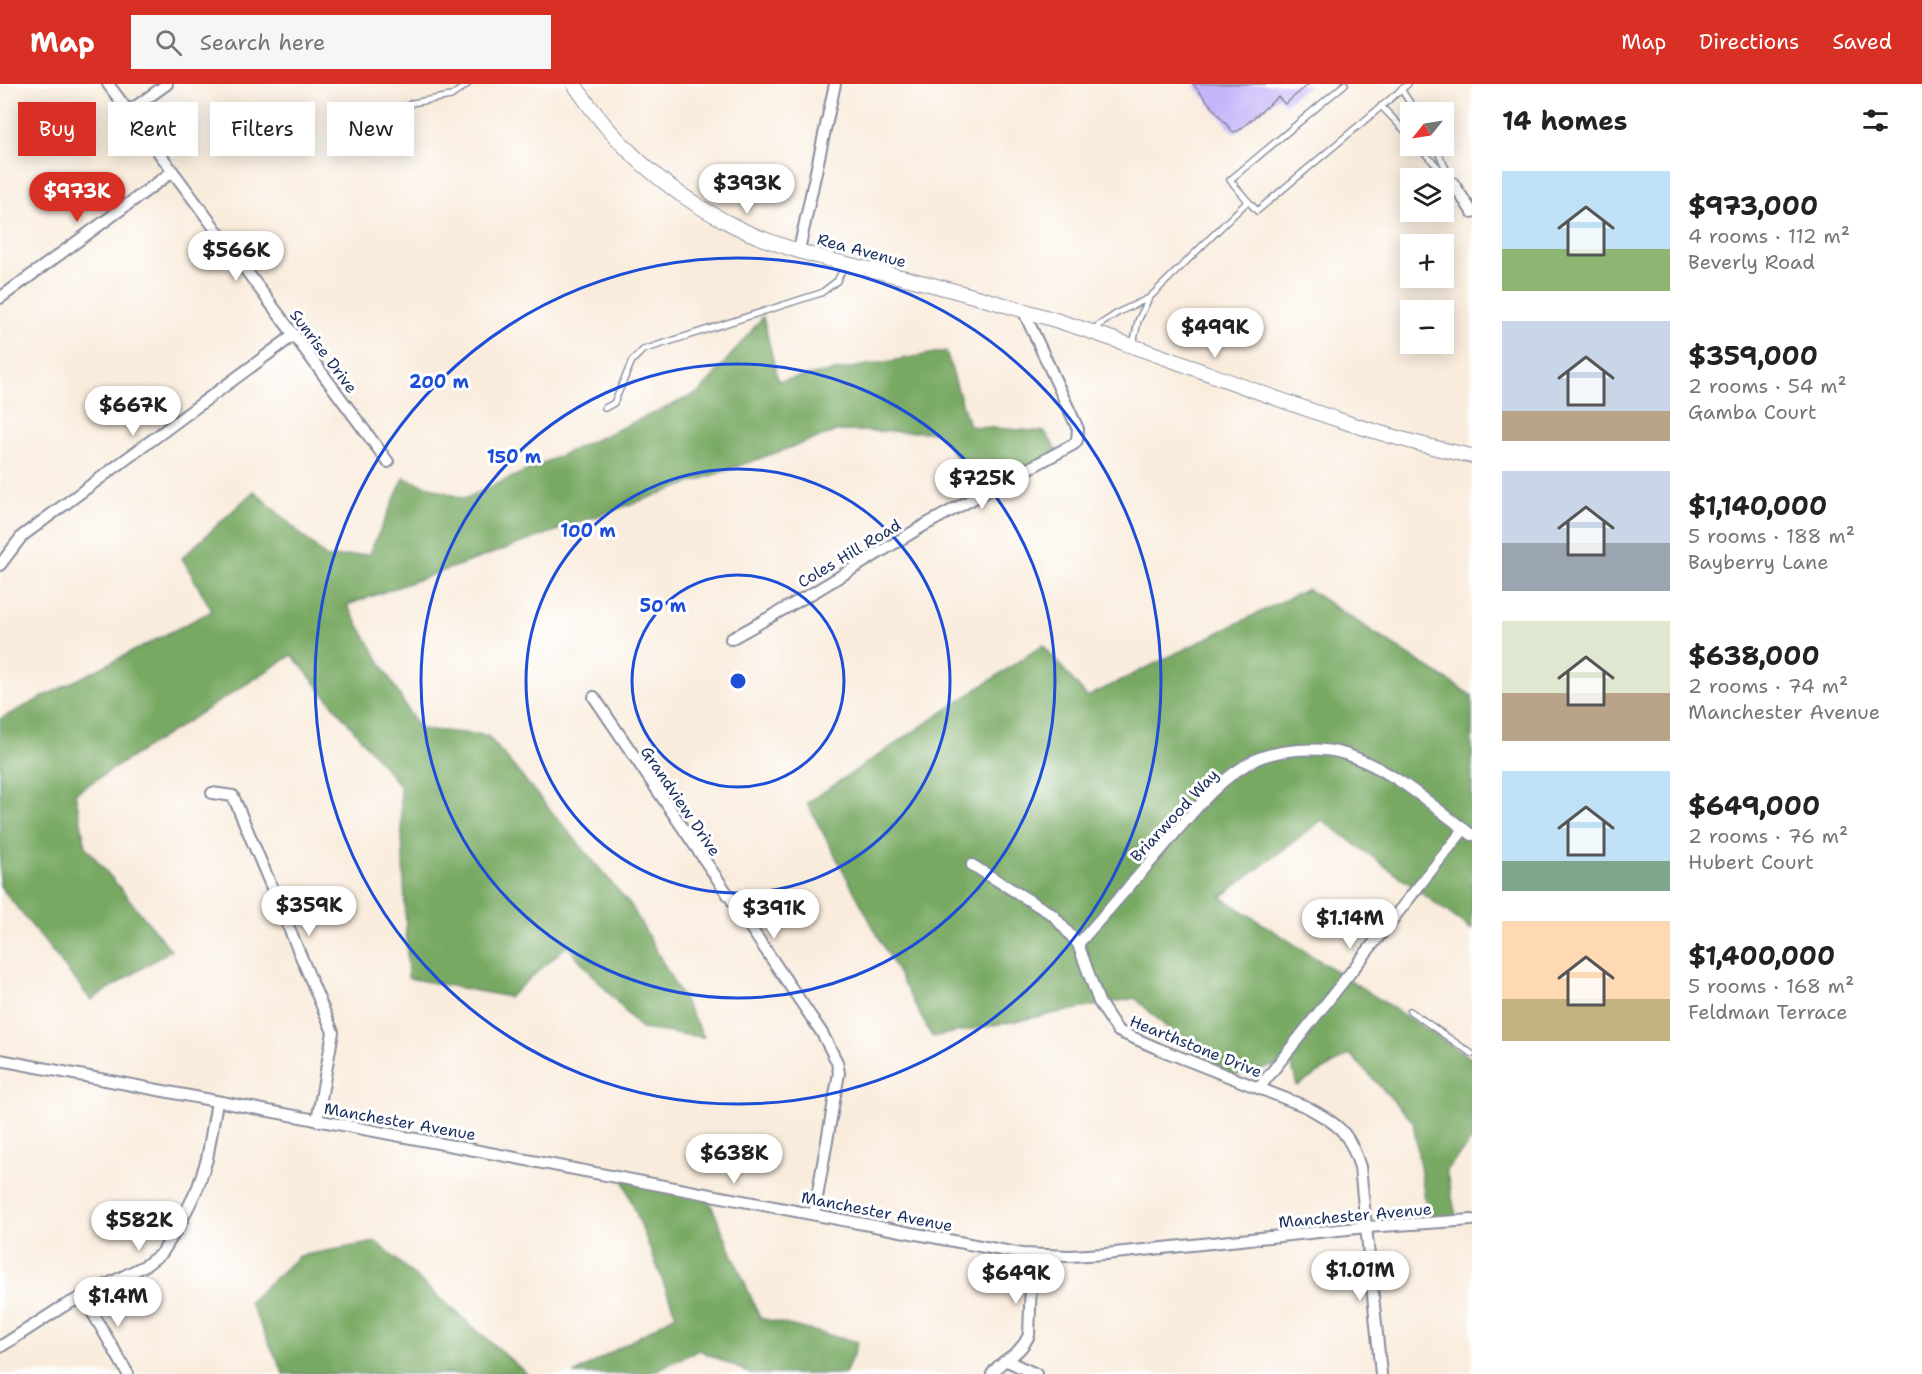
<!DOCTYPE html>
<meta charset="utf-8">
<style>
body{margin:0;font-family:"Shantell Sans",sans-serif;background:#f6f6f6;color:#222;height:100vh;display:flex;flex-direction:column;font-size:22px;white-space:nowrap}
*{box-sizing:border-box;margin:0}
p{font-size:20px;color:#767676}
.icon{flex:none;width:33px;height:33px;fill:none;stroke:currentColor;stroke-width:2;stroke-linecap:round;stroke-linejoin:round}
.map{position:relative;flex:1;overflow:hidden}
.side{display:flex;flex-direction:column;background:#fff;width:450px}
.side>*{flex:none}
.guide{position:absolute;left:18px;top:18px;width:570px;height:54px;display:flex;gap:12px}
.needle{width:39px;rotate:240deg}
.buttons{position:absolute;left:1400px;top:18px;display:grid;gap:12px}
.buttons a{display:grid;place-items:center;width:54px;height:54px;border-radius:0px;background:#fff;box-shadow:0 3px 15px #0003;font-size:30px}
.price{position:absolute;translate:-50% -51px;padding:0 14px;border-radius:21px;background:#fff;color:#222;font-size:20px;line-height:39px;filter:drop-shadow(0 2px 3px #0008)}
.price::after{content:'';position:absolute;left:50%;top:36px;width:18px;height:14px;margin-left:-9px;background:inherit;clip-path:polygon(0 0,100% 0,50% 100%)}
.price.on{background:#d93025;color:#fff}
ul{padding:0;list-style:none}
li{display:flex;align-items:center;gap:18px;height:150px;padding:0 30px}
li span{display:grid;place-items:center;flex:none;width:168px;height:120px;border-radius:0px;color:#555}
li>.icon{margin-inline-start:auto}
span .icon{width:72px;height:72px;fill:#fffc;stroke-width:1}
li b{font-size:26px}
h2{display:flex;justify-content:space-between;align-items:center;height:72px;padding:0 30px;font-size:26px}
.tag{padding:0 21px;border-radius:0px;background:#fff;box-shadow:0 3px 15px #0003;font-size:21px;line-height:54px}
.tag.on{background:#d93025;color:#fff}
header{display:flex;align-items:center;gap:36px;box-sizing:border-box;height:84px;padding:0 30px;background:#d93025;color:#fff}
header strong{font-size:28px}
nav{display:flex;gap:33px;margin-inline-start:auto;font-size:21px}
.search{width:420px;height:54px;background:#f6f6f6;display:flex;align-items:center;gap:15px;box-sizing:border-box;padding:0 21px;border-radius:0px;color:#767676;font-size:22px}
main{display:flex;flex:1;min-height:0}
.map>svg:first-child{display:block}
</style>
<header>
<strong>Map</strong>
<div class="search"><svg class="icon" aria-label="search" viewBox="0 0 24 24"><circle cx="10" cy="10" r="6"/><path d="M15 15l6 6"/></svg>Search here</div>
<nav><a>Map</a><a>Directions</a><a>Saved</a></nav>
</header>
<main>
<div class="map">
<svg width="1472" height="1290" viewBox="0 0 1472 1290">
<rect width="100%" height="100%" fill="#fff"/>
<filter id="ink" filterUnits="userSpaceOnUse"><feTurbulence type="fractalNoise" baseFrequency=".0167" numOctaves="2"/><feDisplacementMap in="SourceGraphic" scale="12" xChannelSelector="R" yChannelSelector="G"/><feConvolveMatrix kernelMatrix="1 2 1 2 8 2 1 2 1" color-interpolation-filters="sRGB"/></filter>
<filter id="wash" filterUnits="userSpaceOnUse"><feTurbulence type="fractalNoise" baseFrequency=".008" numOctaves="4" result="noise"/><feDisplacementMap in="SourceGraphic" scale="24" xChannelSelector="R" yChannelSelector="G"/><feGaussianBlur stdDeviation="1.35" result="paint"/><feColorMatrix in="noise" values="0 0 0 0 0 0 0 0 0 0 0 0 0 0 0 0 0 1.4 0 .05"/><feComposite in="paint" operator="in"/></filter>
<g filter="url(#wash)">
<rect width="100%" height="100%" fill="#f9ecdc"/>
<g fill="#78a962" stroke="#4a6c60" stroke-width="1.5">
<path d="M763,233L778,297L946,267L969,342L1045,348L1059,370L982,409L938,348L837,347L347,521L419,645L487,651L632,823L704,953L641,945L567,862L509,913L408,894L400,702L292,571L75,709L86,763L171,866L91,916L0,802V635L212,527L182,474L254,407L327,474L369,470L404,394L464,415L700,308Z"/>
<path d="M1307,505L1472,612V846L1322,736L1221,813L1472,975V1056L1446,1086L1456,1132L1428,1135L1413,1038L1350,970L1297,1002L1291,978L1222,995L1135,914L932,953L807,719L1043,561L1087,613Z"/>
<path d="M622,1093L706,1109L760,1234L858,1258L845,1290H751L699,1266L648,1290H574L676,1231Z"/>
<path d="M376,1158L527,1290H284L249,1218L299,1172Z"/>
</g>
<g id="blocks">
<path fill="#c5b4fa" d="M1193,0H1309L1285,20L1278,13L1238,47L1233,48Z"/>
</g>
</g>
<g filter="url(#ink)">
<use href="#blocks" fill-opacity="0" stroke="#8a8e9d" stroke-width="1.5"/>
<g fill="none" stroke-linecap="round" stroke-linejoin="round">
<g stroke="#8a8e9d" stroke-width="8">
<g id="service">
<path d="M1401,5L1416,28"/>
<path d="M1381,22L1410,52"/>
<path d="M402,25L412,19L451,12L468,0"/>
<path d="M1418,62L1453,99"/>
<path d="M1435,62L1451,95"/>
<path d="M1248,117L1230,96L1345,0"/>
<path d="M1149,214L1248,117L1257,127L1408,0"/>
<path d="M1093,245L1119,228L1149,214L1138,237L1133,261"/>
<path d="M605,324L614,319L632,277L643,266L821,209L837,197L845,181"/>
<path d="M1410,927L1472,970"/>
</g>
</g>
<g stroke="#8a8e9d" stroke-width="14">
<g id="minor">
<path d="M108,0L388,378"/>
<path d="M128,28L167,0"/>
<path d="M1453,99L1472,128"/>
<path d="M799,166L835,0"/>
<path d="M0,214L172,88"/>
<path d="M0,481L22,452L294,251"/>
<path d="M731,555L816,507L923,442L1074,360L1077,356L1078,345L1023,226"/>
<path d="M594,613L822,949L837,978L839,989L814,1130"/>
<path d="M212,709L233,712L333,948L317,1037"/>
<path d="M972,781L1053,831L1078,860L1099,918L1118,947L1159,965L1307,1023C1340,1042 1348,1046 1360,1083L1381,1290"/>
<path d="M1078,860C1106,829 1133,798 1160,767C1188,735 1216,695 1255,676C1278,665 1321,662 1345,670C1393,685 1432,722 1472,751"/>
<path d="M0,976L1022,1170L1070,1172L1105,1170L1367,1143L1472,1136"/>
<path d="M1259,1004L1464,745"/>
<path d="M83,1212L128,1290"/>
<path d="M0,1263L62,1223L146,1181L162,1169L180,1140L198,1103L207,1075L217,1018"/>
<path d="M1007,1277L1036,1290"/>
<path d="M992,1290C1002,1273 1018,1275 1029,1251L1032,1171"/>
</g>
</g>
<g stroke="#8a8e9d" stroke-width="16">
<path id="tertiary" d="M574,0C612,57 662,104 723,136C775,165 835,177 893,191C943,203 992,217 1042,232C1186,275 1324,342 1472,372"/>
</g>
<use href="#service" stroke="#fff" stroke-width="5"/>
<use href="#minor" stroke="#fff" stroke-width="10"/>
<use href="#tertiary" stroke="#fff" stroke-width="14"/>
</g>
</g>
<g fill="none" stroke="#1d4ed8" stroke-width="3">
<circle cx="738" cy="597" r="106"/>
<circle cx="738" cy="597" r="212"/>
<circle cx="738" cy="597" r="317"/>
<circle cx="738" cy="597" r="423"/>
</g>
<g text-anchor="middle" stroke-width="6" stroke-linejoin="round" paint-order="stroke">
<g font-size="16" fill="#1b2f5e" stroke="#fff">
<text transform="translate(862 166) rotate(15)" y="6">Rea Avenue</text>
<text transform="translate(324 267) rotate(53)" y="6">Sunrise Drive</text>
<text transform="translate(849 469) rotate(-31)" y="6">Coles Hill Road</text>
<text transform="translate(681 717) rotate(56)" y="6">Grandview Drive</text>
<text transform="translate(1174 731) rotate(-47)" y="6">Briarwood Way</text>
<text transform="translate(1196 962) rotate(22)" y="6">Hearthstone Drive</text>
<text transform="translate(400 1037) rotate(10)" y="6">Manchester Avenue</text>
<text transform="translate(877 1127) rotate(11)" y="6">Manchester Avenue</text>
<text transform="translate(1355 1131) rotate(-5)" y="6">Manchester Avenue</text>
</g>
</g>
<circle cx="738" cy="597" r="9" fill="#1d4ed8" stroke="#fff" stroke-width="3"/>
<g font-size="18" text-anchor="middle" font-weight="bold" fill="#1d4ed8" stroke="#fff" stroke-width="6" stroke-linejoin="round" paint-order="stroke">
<text x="439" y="304">200 m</text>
<text x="514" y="379">150 m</text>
<text x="588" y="453">100 m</text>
<text x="663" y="528">50 m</text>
</g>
</svg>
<div class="buttons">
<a><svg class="needle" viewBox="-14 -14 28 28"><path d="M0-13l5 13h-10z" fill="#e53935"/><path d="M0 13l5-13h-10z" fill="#767676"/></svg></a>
<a><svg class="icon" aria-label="layers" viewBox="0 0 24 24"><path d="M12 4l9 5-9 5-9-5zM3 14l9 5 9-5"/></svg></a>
<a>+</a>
<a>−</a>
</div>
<b class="price" style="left:747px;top:131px">$393K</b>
<b class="price on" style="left:77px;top:139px">$973K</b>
<b class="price" style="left:236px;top:198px">$566K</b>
<b class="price" style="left:1215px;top:275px">$499K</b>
<b class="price" style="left:133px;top:353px">$667K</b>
<b class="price" style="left:982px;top:426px">$725K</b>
<b class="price" style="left:309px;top:853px">$359K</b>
<b class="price" style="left:774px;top:856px">$391K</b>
<b class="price" style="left:1350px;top:866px">$1.14M</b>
<b class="price" style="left:734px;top:1101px">$638K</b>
<b class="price" style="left:139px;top:1168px">$582K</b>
<b class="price" style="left:1360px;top:1218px">$1.01M</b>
<b class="price" style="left:1016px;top:1221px">$649K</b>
<b class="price" style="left:118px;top:1244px">$1.4M</b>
<div class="guide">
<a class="tag on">Buy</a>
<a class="tag">Rent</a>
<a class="tag">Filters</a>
<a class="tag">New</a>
</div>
</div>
<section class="side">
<h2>14 homes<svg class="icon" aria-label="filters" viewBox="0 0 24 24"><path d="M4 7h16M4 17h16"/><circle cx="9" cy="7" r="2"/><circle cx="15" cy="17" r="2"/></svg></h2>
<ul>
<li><span style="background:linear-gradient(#bfe0f5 65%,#8fb573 0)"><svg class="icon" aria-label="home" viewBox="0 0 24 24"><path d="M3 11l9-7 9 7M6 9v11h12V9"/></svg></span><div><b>$973,000</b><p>4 rooms · 112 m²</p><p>Beverly Road</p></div></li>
<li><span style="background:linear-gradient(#c9d6e8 75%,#b9a48a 0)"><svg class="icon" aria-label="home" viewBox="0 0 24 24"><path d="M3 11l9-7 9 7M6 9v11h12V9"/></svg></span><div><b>$359,000</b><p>2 rooms · 54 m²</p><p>Gamba Court</p></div></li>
<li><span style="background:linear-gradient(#c9d6e8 60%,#9aa5b1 0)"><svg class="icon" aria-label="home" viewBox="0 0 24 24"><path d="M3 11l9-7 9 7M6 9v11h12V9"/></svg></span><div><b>$1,140,000</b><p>5 rooms · 188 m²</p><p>Bayberry Lane</p></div></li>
<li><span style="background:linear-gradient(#dfe7d0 60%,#b9a48a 0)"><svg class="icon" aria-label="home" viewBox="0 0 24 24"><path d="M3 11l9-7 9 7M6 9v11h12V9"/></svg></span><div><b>$638,000</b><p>2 rooms · 74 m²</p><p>Manchester Avenue</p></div></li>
<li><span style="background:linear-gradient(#bfe0f5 75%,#7fa58c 0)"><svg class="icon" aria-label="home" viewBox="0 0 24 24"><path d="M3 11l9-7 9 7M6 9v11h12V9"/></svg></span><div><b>$649,000</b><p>2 rooms · 76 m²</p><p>Hubert Court</p></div></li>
<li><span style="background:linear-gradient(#ffd9b3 65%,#c2b280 0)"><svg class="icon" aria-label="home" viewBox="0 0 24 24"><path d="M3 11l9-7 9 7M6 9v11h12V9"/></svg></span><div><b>$1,400,000</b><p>5 rooms · 168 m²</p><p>Feldman Terrace</p></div></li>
</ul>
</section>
</main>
